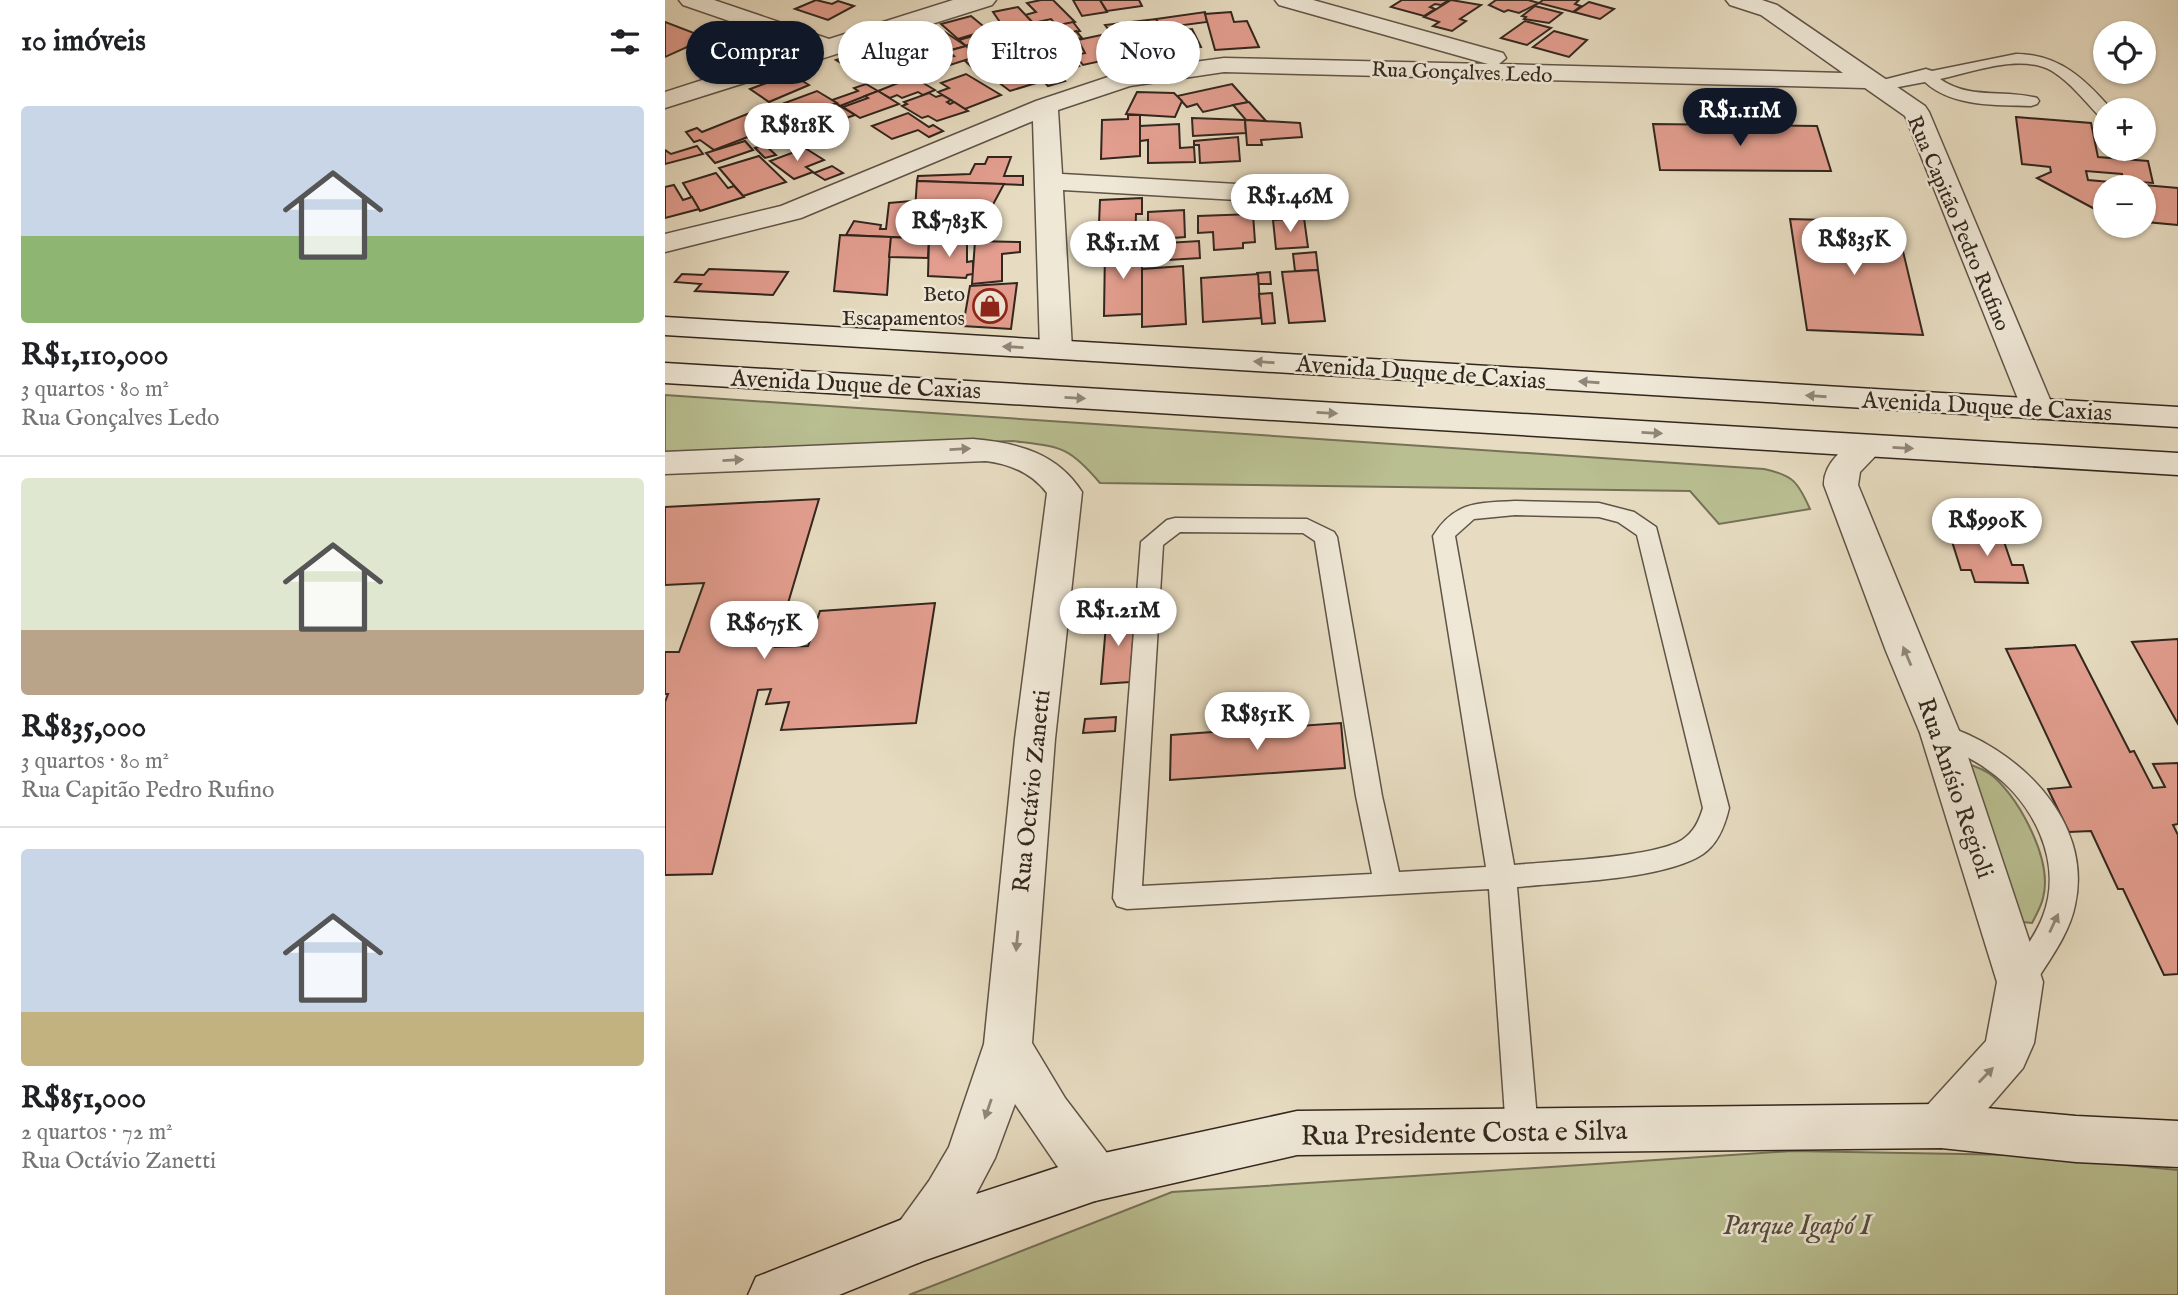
<!DOCTYPE html>
<html lang="pt">
<meta charset="utf-8">
<style>
body{margin:0;font-family:"IM FELL English",serif;background:#f6f6f6;color:#202124;height:100vh;display:flex;flex-direction:column;font-size:26px;white-space:nowrap}
*{box-sizing:border-box;margin:0}
p{font-size:23px;color:#757577}
.icon{flex:none;width:38px;height:38px;fill:none;stroke:currentColor;stroke-width:2;stroke-linecap:round;stroke-linejoin:round}
.map{position:relative;flex:1;overflow:hidden}
.drawer{display:flex;flex-direction:column;background:#fff;width:665px}
.drawer>*{flex:none}
.top-card{position:absolute;left:21px;top:21px;width:665px;height:63px;display:flex;gap:14px}
.tools{position:absolute;left:1428px;top:21px;display:grid;gap:14px}
.tools a{display:grid;place-items:center;width:63px;height:63px;border-radius:50%;background:#fff;box-shadow:0 2px 5px #0004;font-size:35px}
.price{position:absolute;translate:-50% -60px;padding:0 16px;border-radius:24px;background:#fff;color:#222;font-size:23px;line-height:46px;filter:drop-shadow(0 2px 4px #0008)}
.price::after{content:'';position:absolute;left:50%;top:42px;width:21px;height:16px;margin-left:-10px;background:inherit;clip-path:polygon(0 0,100% 0,50% 100%)}
.price.selected{background:#111827;color:#fff}
ul{padding:0;list-style:none}
li{display:grid;align-content:center;gap:14px;height:371px;padding:0 21px}
li+li{border-top:2px solid #e0e0e0}
li span{display:grid;place-items:center;height:217px;border-radius:7px;color:#555}
li>.icon{margin-inline-start:auto}
span .icon{width:126px;height:126px;fill:#fffc;stroke-width:1}
li b{font-size:30px}
h2{display:flex;justify-content:space-between;align-items:center;height:84px;padding:0 21px;font-size:30px}
.tag{padding:0 24px;border-radius:32px;background:#fff;box-shadow:0 2px 5px #0004;font-size:24px;line-height:63px}
.tag.selected{background:#111827;color:#fff}
main{display:flex;flex:1;min-height:0}
.map>svg:first-child{display:block}
</style>
<main>
<section class="drawer">
<h2>10 imóveis<svg class="icon" aria-label="filters" viewBox="0 0 24 24"><path d="M4 7h16M4 17h16"/><circle cx="9" cy="7" r="2"/><circle cx="15" cy="17" r="2"/></svg></h2>
<ul>
<li><span style="background:linear-gradient(#c9d6e8 60%,#8fb573 0)"><svg class="icon" aria-label="home" viewBox="0 0 24 24"><path d="M3 11l9-7 9 7M6 9v11h12V9"/></svg></span><div><b>R$1,110,000</b><p>3 quartos · 80 m²</p><p>Rua Gonçalves Ledo</p></div></li>
<li><span style="background:linear-gradient(#dfe7d0 70%,#b9a48a 0)"><svg class="icon" aria-label="home" viewBox="0 0 24 24"><path d="M3 11l9-7 9 7M6 9v11h12V9"/></svg></span><div><b>R$835,000</b><p>3 quartos · 80 m²</p><p>Rua Capitão Pedro Rufino</p></div></li>
<li><span style="background:linear-gradient(#c9d6e8 75%,#c2b280 0)"><svg class="icon" aria-label="home" viewBox="0 0 24 24"><path d="M3 11l9-7 9 7M6 9v11h12V9"/></svg></span><div><b>R$851,000</b><p>2 quartos · 72 m²</p><p>Rua Octávio Zanetti</p></div></li>
</ul>
</section>
<div class="map">
<svg width="1513" height="1295" viewBox="0 0 1513 1295">
<rect width="100%" height="100%" fill="#e7dcc1"/>
<filter id="stains"><feTurbulence type="fractalNoise" baseFrequency=".00286" numOctaves="4"/><feColorMatrix values="0 0 0 0 .2 0 0 0 0 .09 0 0 0 0 .02 0 0 0 .5 -.17"/></filter>
<radialGradient id="worn" r=".72"><stop offset=".6" stop-color="#630" stop-opacity="0"/><stop offset="1" stop-color="#630" stop-opacity=".3"/></radialGradient>
<g fill="#b9bf91" stroke="#767258" stroke-width="2">
<path d="M0,395L1099,469C1128,475 1133,482 1145,509L1054,524L1025,491L435,483C403,445 395,447 348,441L0,452Z"/>
<path d="M1300,763C1310,766 1321,770 1329,777C1356,802 1388,861 1378,898C1376,907 1371,915 1367,923L1357,922Z"/>
<path d="M1127,1151L1353,1155L1513,1170V1295H244L507,1192Z"/>
</g>
<g fill="#e39e8f" stroke="#32261e" stroke-width="2">
<path d="M151,0L167,4L173,1L189,6L163,20L130,9Z"/>
<path d="M376,0H388L410,22L392,26L386,19L368,23L360,15L371,12L362,3Z"/>
<path d="M408,0H435L442,12L417,16Z"/>
<path d="M435,0H474L477,6L442,11Z"/>
<path d="M737,0H784L776,5L770,4L765,7L770,9L759,16L726,7Z"/>
<path d="M786,0L816,5L795,19L801,21L787,31L768,26L774,22L759,17Z"/>
<path d="M831,0H863L874,3L854,13L843,10L839,12L824,5Z"/>
<path d="M878,0H914L910,4L916,6L908,12L874,3Z"/>
<path d="M924,2L949,9L935,19L909,12Z"/>
<path d="M870,6L897,13L884,23L859,19L861,17L857,16Z"/>
<path d="M353,7L370,25L347,30L345,27L339,28L328,12Z"/>
<path d="M540,12L542,22L496,28L491,19Z"/>
<path d="M566,12L569,22L582,21L594,47L550,50L540,14Z"/>
<path d="M306,16L323,30L293,39L276,24Z"/>
<path d="M491,19L495,27L447,34L440,25Z"/>
<path d="M860,21L886,28L862,45L836,38Z"/>
<path d="M0,22L42,38L0,57Z"/>
<path d="M408,22L415,31L381,38L374,29Z"/>
<path d="M274,28L301,46L271,54L266,50L260,52L240,38Z"/>
<path d="M527,29L536,47L514,50L505,32Z"/>
<path d="M374,30L381,38L345,45L338,37Z"/>
<path d="M496,30L506,50L466,57L457,35Z"/>
<path d="M411,31L417,38L399,41L394,35Z"/>
<path d="M889,31L922,40L904,57L868,47Z"/>
<path d="M318,33L322,37L301,46L294,40Z"/>
<path d="M436,35L455,57L418,65L410,55L420,53L413,40Z"/>
<path d="M240,38L263,54L255,57L259,59L234,68L205,50Z"/>
<path d="M339,39L345,45L313,56L301,46L322,40L325,43Z"/>
<path d="M392,43L414,66L391,72L400,81L383,86L366,68L374,66L360,51Z"/>
<path d="M345,45L352,53L331,60L334,62L310,70L299,60Z"/>
<path d="M301,46L313,56L282,66L275,60L289,56L283,51Z"/>
<path d="M203,49L219,59L211,62L220,67L216,68L219,70L199,77L171,60Z"/>
<path d="M269,58L281,66L248,77L236,69Z"/>
<path d="M352,68L371,83L345,91L325,76Z"/>
<path d="M126,74L144,85L104,102L85,89Z"/>
<path d="M301,74L336,95L300,109L273,92L284,88L276,83Z"/>
<path d="M248,77L270,90L258,95L253,92L237,98L232,95L225,98L213,91Z"/>
<path d="M201,84L213,91L175,106L167,100L193,91L189,88Z"/>
<path d="M567,84L583,102L538,112L532,104L522,107L512,96Z"/>
<path d="M152,91L172,103L136,116L117,104Z"/>
<path d="M213,91L234,104L195,118L178,107L203,98L200,96Z"/>
<path d="M472,92L509,93L517,101L510,117L461,114Z"/>
<path d="M264,93L271,97L277,95L286,100L282,102L285,104L289,102L303,111L272,121L263,116L257,118L237,106L242,104L239,102Z"/>
<path d="M584,102L601,121L581,120L568,105Z"/>
<path d="M175,106L190,115L167,123L162,120L142,128L134,122Z"/>
<path d="M87,112L114,130L91,138L88,135L49,150L35,140L29,142L21,132L32,128L37,132Z"/>
<path d="M243,113L264,127L268,125L278,131L264,137L253,130L227,139L207,126Z"/>
<path d="M463,115H475V156L436,159L437,120L463,119Z"/>
<path d="M1351,117L1426,123L1433,157L1483,161L1488,183L1459,181L1457,174L1421,171L1423,180L1513,188V225L1481,222L1479,187H1440L1439,214L1372,178L1386,172L1385,167L1357,164Z"/>
<path d="M527,118L580,120L581,133L528,136Z"/>
<path d="M580,120L635,123L637,137L596,140L597,145H582Z"/>
<path d="M514,124L515,148L529,147L530,162L483,163V140L475,141V126Z"/>
<path d="M988,124L1152,126L1166,171L995,170Z"/>
<path d="M573,137L575,161L535,163L534,145H529V141Z"/>
<path d="M80,141L88,150L50,163L41,153Z"/>
<path d="M100,145L111,155L100,158L90,148Z"/>
<path d="M32,146L38,154L0,164V150L6,154Z"/>
<path d="M140,148L159,160L141,167L148,172L129,179L105,161Z"/>
<path d="M94,156L121,182L78,196L54,168Z"/>
<path d="M323,157H346L339,176H358V185L252,181L253,176L305,174L310,164H320Z"/>
<path d="M167,166L178,173L160,180L149,173Z"/>
<path d="M51,173L63,188L69,186L79,197L35,211L18,183Z"/>
<path d="M252,181L339,184L324,212L272,210L277,202H270L265,210L250,209Z"/>
<path d="M9,185L18,200L27,197L34,209L0,218V187Z"/>
<path d="M477,198V214H471L470,246L433,248L435,200Z"/>
<path d="M246,201V207H249L246,238L181,235L189,221L216,225L215,229H221L224,203Z"/>
<path d="M250,209L275,210V220L269,221L267,239L246,238Z"/>
<path d="M284,210L294,211L292,214L334,216L321,241L298,240L300,236L272,233Z"/>
<path d="M519,210L520,237L483,240V212Z"/>
<path d="M588,214L590,242L578,243V248L549,250L548,232L533,233V216Z"/>
<path d="M639,218L643,247L611,249L608,220Z"/>
<path d="M1125,219L1231,222L1258,335L1142,330Z"/>
<path d="M175,235L226,237L222,295L169,291Z"/>
<path d="M226,237L264,239L263,258L224,257Z"/>
<path d="M264,239L302,240V262L308,261V274L302,275L301,278L263,276Z"/>
<path d="M310,241L355,242V252L337,254V281L307,284Z"/>
<path d="M534,241L535,258L503,260L502,243Z"/>
<path d="M477,245V314L439,316L440,248Z"/>
<path d="M493,246V253L477,254V247Z"/>
<path d="M651,252L653,270L630,271L628,254Z"/>
<path d="M518,266L521,324L477,327V269Z"/>
<path d="M44,269L123,272L108,295L30,291L36,284L10,282L17,274L39,275Z"/>
<path d="M653,270L660,321L624,323L617,272Z"/>
<path d="M605,272L606,284H593L592,273Z"/>
<path d="M593,274L596,318L538,322L536,278Z"/>
<path d="M352,283L346,329L298,326L305,286Z"/>
<path d="M607,293L610,323L597,324L594,294Z"/>
<path d="M154,499L110,647L143,646L155,611L270,603L251,723L116,730L124,702L101,704L106,689L93,690L47,874L0,875V702L3,694H0V652H14L39,583L0,585V507Z"/>
<path d="M1284,532L1336,533L1347,565H1358L1363,583L1310,582L1306,570H1296Z"/>
<path d="M470,612L465,682L436,684L442,613Z"/>
<path d="M1513,639V724L1467,642Z"/>
<path d="M1410,645L1465,752L1469,751L1488,788L1500,787L1488,764L1513,763V824L1508,825L1513,835V974L1499,975L1458,889H1453L1426,831L1404,832L1383,789L1406,787L1341,649Z"/>
<path d="M451,717L450,731L418,733L420,719Z"/>
<path d="M676,723L680,768L505,780L506,735Z"/>
</g>
<g fill="none" stroke-linecap="round" stroke-linejoin="round">
<g stroke="#5f5447" stroke-width="3">
<g id="lane">
<path d="M1351,54C1394,54 1420,79 1447,110H1440V117L1434,116C1419,100 1405,82 1387,71C1356,53 1308,72 1275,79C1305,100 1338,89 1372,98L1374,101L1372,104L1366,106C1331,105 1287,107 1260,82L1212,91L1204,86L1206,83L1261,69L1267,71Z"/>
<path d="M850,501L934,503L969,512L991,527L1064,808C1060,825 1053,844 1038,854C999,880 899,882 852,887L873,1130L868,1140L857,1144L846,1140L841,1130L824,889L462,909L452,906L448,898L476,542L502,520L510,518L642,519L669,532L672,537L717,796L734,872L821,867L768,536C790,501 813,503 850,501ZM850,515L934,517L953,522L972,535L1038,808C1034,821 1029,832 1017,840C987,858 888,861 849,865L790,536L809,519ZM515,532L638,533L650,541L691,796L707,874L477,886L498,545Z"/>
<path d="M1275,724C1350,746 1429,819 1410,905C1404,936 1381,964 1365,991L1355,994L1345,991L1340,982C1351,959 1369,940 1378,916C1399,862 1368,801 1323,770C1306,757 1285,749 1266,740L1262,733L1266,726Z"/>
</g>
</g>
<g stroke="#5f5447" stroke-width="3">
<g id="street">
<path d="M14,0H49L164,39L288,0H331L327,5L0,108V92L140,47L18,5Z"/>
<path d="M610,0H648L838,53L841,58L834,64L1178,73L1096,15L1065,5L1061,0H1097L1112,5L1260,106L1264,112L1389,409L1385,416L1373,419L1361,416L1357,409L1240,116L1200,88L559,72L465,86L393,110L397,174L643,188L653,190L657,196L653,202L643,204L398,190L407,349L402,356L391,358L380,356L375,349L368,121L136,218L0,252V234L116,206L371,101L461,71L559,58L823,64L614,5Z"/>
<path d="M1203,436L1215,439L1220,446L1195,472L1193,485L1295,733L1378,982L1369,1043L1358,1068L1294,1142L1276,1148L1258,1142L1251,1126L1258,1110L1321,1041L1332,982L1255,733L1221,651L1159,485C1158,463 1183,441 1203,436Z"/>
<path d="M308,439C353,443 392,453 417,492L390,739L367,1043L400,1098L448,1161L455,1178L448,1195L430,1201L412,1195L350,1104L330,1158L300,1215L271,1255L253,1263L235,1255L227,1238L235,1221L264,1181L284,1147L319,1044L350,739L382,493C367,473 345,464 321,461L0,474V452Z"/>
</g>
</g>
<g stroke="#32261e" stroke-width="3">
<g id="secondary">
<path d="M0,317L1513,407V427L0,335Z"/>
<path d="M0,363L1513,453V475L0,383Z"/>
<path d="M1276,1104L1411,1116L1513,1121V1167L1411,1162L1276,1148L632,1155L430,1201L258,1261L174,1295H83L91,1277L253,1213L430,1155L632,1111Z"/>
</g>
</g>
<use href="#lane" fill="#efe8d7" fill-rule="evenodd"/>
<use href="#street" fill="#efe8d7" fill-rule="evenodd"/>
<use href="#secondary" fill="#efe8d7" fill-rule="evenodd"/>
</g>
<defs><path id="oneway-solid" d="M-6-.8H1V-3.2L6.5 0L1 3.2V.8H-6Z" transform="scale(1.75)"/></defs>
<g fill="#90877a">
<use href="#oneway-solid" transform="translate(348 347) rotate(-177)"/>
<use href="#oneway-solid" transform="translate(599 362) rotate(-176)"/>
<use href="#oneway-solid" transform="translate(924 382) rotate(-176)"/>
<use href="#oneway-solid" transform="translate(1151 396) rotate(-176)"/>
<use href="#oneway-solid" transform="translate(410 398) rotate(3)"/>
<use href="#oneway-solid" transform="translate(662 413) rotate(3)"/>
<use href="#oneway-solid" transform="translate(987 433) rotate(3)"/>
<use href="#oneway-solid" transform="translate(1238 448) rotate(3)"/>
<use href="#oneway-solid" transform="translate(295 449) rotate(-3)"/>
<use href="#oneway-solid" transform="translate(68 460) rotate(-3)"/>
<use href="#oneway-solid" transform="translate(1242 656) rotate(-113)"/>
<use href="#oneway-solid" transform="translate(1389 923) rotate(-65)"/>
<use href="#oneway-solid" transform="translate(352 941) rotate(95)"/>
<use href="#oneway-solid" transform="translate(1321 1075) rotate(-46)"/>
<use href="#oneway-solid" transform="translate(323 1109) rotate(109)"/>
</g>
<defs>
<g id="shop-ring" transform="scale(1.75)"><circle r="9.5" fill="#efe8d7" stroke="#8f2418" stroke-width="1.5"/><path d="M-5-2.5h2.3a2.7 3.5 0 0 1 5.4 0H5L5.5 6h-11ZM-1.5-2.5h3a1.5 2.3 0 0 0-3 0Z" fill="#8f2418"/></g>
</defs>
<g fill-rule="evenodd">
<use href="#shop-ring" x="325" y="306"/>
</g>
<g text-anchor="middle" stroke-width="5" stroke-linejoin="round" paint-order="stroke">
<g font-size="21" fill="#32261e" stroke="#efe8d7">
<text transform="translate(797 72) rotate(2)" y="7">Rua Gonçalves Ledo</text>
<text transform="translate(1294 223) rotate(67)" y="7">Rua Capitão Pedro Rufino</text>
</g>
<g font-size="21" fill="#32261e" stroke="#efe8d7" text-anchor="end">
<text x="300" y="301">Beto<tspan x="300" dy="24">Escapamentos</tspan></text>
</g>
<g font-size="24" fill="#32261e" stroke="#efe8d7">
<text transform="translate(756 372) rotate(4)" y="8">Avenida Duque de Caxias</text>
<text transform="translate(191 384) rotate(3)" y="8">Avenida Duque de Caxias</text>
<text transform="translate(1322 406) rotate(3)" y="8">Avenida Duque de Caxias</text>
<text transform="translate(1291 788) rotate(71)" y="8">Rua Anísio Regioli</text>
<text transform="translate(366 791) rotate(-84)" y="8">Rua Octávio Zanetti</text>
</g>
<g font-size="28" fill="#32261e" stroke="#efe8d7">
<text transform="translate(799 1132) rotate(-1)" y="10">Rua Presidente Costa e Silva</text>
</g>
<g font-size="28" font-style="italic" fill="#544c3b" stroke="#efe8d7">
<text x="1132" y="1234">Parque Igapó I</text>
</g>
</g>
<rect width="100%" height="100%" filter="url(#stains)"/>
<rect width="100%" height="100%" fill="url(#worn)"/>
</svg>
<div class="tools">
<a><svg class="icon" aria-label="locate" viewBox="0 0 24 24"><circle cx="12" cy="12" r="6"/><path d="M12 2v4M12 18v4M2 12h4M18 12h4"/></svg></a>
<a>+</a>
<a>−</a>
</div>
<b class="price selected" style="left:1075px;top:148px">R$1.11M</b>
<b class="price" style="left:132px;top:163px">R$818K</b>
<b class="price" style="left:625px;top:234px">R$1.46M</b>
<b class="price" style="left:284px;top:259px">R$783K</b>
<b class="price" style="left:1189px;top:277px">R$835K</b>
<b class="price" style="left:458px;top:281px">R$1.1M</b>
<b class="price" style="left:1322px;top:558px">R$990K</b>
<b class="price" style="left:453px;top:648px">R$1.21M</b>
<b class="price" style="left:99px;top:661px">R$675K</b>
<b class="price" style="left:592px;top:752px">R$851K</b>
<div class="top-card">
<a class="tag selected">Comprar</a>
<a class="tag">Alugar</a>
<a class="tag">Filtros</a>
<a class="tag">Novo</a>
</div>
</div>
</main>
